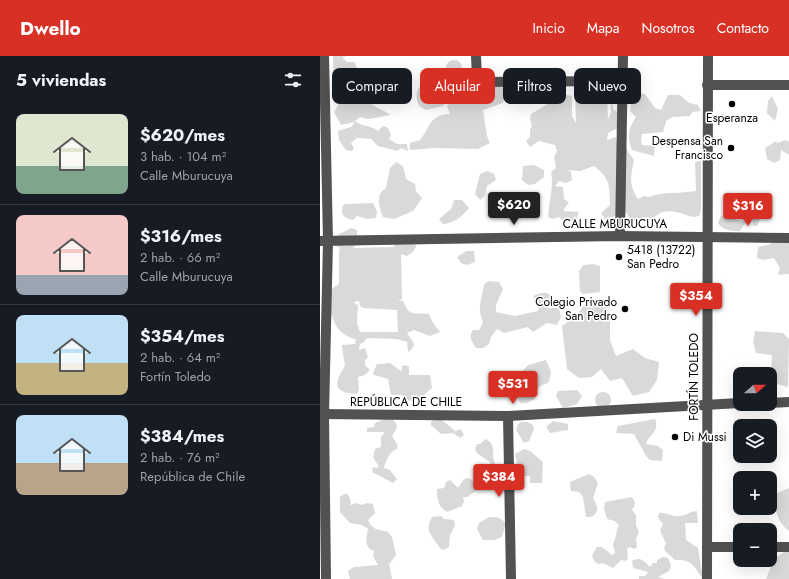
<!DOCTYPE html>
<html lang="es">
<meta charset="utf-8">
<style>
body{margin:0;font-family:Jost,sans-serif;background:#20242c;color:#f1f3f6;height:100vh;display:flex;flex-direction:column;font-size:15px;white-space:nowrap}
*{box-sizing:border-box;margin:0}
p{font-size:13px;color:#9ea1a6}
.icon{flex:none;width:22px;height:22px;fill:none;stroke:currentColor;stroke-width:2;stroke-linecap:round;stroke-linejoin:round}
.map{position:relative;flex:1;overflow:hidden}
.drawer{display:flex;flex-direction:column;background:#171b24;width:320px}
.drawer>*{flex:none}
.guide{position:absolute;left:12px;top:12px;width:380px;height:36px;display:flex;gap:8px}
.needle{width:26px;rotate:69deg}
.fabs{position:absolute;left:413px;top:311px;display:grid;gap:8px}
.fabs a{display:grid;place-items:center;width:44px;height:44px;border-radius:8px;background:#171b24;box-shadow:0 4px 16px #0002;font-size:20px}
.price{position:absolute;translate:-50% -34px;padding:0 9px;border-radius:4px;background:#d93025;color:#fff;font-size:13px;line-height:26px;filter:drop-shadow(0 1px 2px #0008)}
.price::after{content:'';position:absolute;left:50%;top:24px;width:12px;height:9px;margin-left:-6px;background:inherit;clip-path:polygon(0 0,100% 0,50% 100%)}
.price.active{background:#222;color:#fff}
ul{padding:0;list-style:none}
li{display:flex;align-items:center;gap:12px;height:100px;padding:0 16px}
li+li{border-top:1px solid #363941}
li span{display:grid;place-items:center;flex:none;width:112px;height:80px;border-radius:8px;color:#555}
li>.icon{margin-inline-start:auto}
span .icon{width:48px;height:48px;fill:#fffc;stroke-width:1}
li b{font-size:17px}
h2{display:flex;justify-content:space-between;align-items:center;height:48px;padding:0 16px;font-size:17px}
.pill{padding:0 14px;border-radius:8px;background:#171b24;box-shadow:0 4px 16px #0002;font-size:14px;line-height:36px}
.pill.active{background:#d93025;color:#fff}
header{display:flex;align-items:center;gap:24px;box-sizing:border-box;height:56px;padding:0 20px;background:#d93025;color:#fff}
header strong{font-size:19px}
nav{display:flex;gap:22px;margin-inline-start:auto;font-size:14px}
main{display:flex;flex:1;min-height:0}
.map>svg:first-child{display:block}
</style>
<header>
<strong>Dwello</strong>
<nav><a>Inicio</a><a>Mapa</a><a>Nosotros</a><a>Contacto</a></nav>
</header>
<main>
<section class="drawer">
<h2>5 viviendas<svg class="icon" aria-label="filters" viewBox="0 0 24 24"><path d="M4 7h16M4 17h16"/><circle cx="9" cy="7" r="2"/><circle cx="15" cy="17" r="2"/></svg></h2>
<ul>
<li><span style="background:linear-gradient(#dfe7d0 65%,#7fa58c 0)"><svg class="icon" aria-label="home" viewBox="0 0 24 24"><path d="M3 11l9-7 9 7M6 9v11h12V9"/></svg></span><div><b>$620/mes</b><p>3 hab. · 104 m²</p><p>Calle Mburucuya</p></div></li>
<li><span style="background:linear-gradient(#f6c9c9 75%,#9aa5b1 0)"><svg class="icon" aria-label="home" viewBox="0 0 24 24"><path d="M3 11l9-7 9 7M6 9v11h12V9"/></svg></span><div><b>$316/mes</b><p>2 hab. · 66 m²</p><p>Calle Mburucuya</p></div></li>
<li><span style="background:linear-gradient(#bfe0f5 60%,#c2b280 0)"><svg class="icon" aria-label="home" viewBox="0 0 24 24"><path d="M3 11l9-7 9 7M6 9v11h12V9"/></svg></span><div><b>$354/mes</b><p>2 hab. · 64 m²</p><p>Fortín Toledo</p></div></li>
<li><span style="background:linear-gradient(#bfe0f5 60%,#b9a48a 0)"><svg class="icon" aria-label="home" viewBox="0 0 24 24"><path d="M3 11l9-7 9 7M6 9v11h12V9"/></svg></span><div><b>$384/mes</b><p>2 hab. · 76 m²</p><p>República de Chile</p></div></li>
</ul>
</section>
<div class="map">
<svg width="469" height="523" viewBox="0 0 469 523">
<rect width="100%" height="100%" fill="#fff"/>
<g fill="#d9d9d9" fill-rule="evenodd">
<path d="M13,0H27L22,1L27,6H34C43,21 34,28 31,41L48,43C55,54 61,51 70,59L49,63L40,61L35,65C43,71 50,69 58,75L63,70L68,72L71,79L69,83L77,88H87L88,95L81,92L77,95L58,90L51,83L37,82L31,87L34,92L32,95L26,94L19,84L18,75L31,71L35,66L21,69L14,56L20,46V38C9,26 15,14 13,0Z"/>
<circle cx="134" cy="12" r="8"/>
<path d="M74,14C85,24 83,40 66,41L59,32V20L63,16Z"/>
<path d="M106,26C118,27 123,31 127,42L123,50L106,54L99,50C95,39 95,32 106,26Z"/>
<path d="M292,28L298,36L296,43L292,44L293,53L297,56L298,72L288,77L287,84L296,81L298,93L297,159L286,164L281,157L290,149C289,128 291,124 274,110L260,115L248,114L251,116L252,124L246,127L239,125L235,130L243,131L244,143L249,146L243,155L259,156L256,165H244L239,161L233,163L228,161C229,147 234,128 231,116L236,112L234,101L237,95L235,89L219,85L210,91L206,85L210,81V74L212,70L210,63L211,58L233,45L239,37L252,40V60L256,67L255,38H287L288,63L291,56L290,34L260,36L258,29Z"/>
<path d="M181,29L186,36L183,47L163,54L167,80L170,87L158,93L114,92L90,94V87L100,84C111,70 109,59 130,58L127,50C140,34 162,31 181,29Z"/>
<path d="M318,37L325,38L335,52L341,54L348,39H360L369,47L378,49L381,55L372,56L370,60L352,61L346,65L343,76L322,78L321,83L322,89L335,90L334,100L312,94C307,80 308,73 316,61L310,55L312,40Z"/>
<path d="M452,40L458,53L455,65L447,57L448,45Z"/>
<path d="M466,84L469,86V99L461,94L460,104L454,107L447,103L445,92L456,85L457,87Z"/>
<path d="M304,90L314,104C311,121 308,127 318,143L324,140L329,141C344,135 360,138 376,135L375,106L381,105V154L379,160L374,161C363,159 355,153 343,156C338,157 334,163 329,164L326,161L315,165L310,162L304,154Z"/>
<path d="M76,106L83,110L86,123L95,128L96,135L102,142L93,155L74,163L63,161C59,150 55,139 66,132L70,112Z"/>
<path d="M214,109L224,114V121L215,128L208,129L202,124L203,110Z"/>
<path d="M167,115L174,118L176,124L167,130L165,140L160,144L155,138L160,118Z"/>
<path d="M134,144H142L149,152C141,161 135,167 123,168L119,163L131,153Z"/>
<path d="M436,146L441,147L444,153L437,170H433L432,149Z"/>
<path d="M53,147L57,155L56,162L47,163L37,160L33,164C24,162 19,158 24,148Z"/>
<path d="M401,160H410L413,163L426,166L420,175C411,175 404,175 398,167Z"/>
<path d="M31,172L37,174V188L33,192L74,191L75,186L94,183L96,191L93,196L87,200L81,198L82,243L78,244L83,245C90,262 94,256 109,258L113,267L120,276L110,280L94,274L87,277C92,285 99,289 88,296L87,286L77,283L47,282L44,286L40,288L39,294L45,292L48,301L45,304V309L50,314L45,319L38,321L39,334L37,338C12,337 14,327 25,310L22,291V289L35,288L36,283C12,278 11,257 7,236L19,228V193L21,192L17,191V179ZM39,245L40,250L44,252L77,254L78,276H40L37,267L38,249L35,248L34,246Z"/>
<path d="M458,177L469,183V218L458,219L460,212L454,202L444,204L437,202L438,191L451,188Z"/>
<path d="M146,195H154L155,206L147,209L141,207L137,201Z"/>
<path d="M273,208L280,210V236L263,238L260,235L259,215L263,209Z"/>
<path d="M169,225L179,226L183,233L176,249V256L195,260L218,255L219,249L213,240C221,236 226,235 233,241L227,252H239L241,261L237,269L227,267L213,276L208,271L184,277L177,273L171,281L169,288L163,292H156C152,285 148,281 153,274H159C167,262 159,263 160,253C160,245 163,236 164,228Z"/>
<path d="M266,247L286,252L290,264V284L296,300L313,293L325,302L339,306L337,324L329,336L313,340L302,322L290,325L281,313L272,321L259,322L247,313L242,270L255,261Z"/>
<path d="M435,275L463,277L469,283L468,331L457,328L454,324L453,326L451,322L452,299L436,297L433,286Z"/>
<path d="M226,304L231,316L229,326L219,331L214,338L215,343L206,347H200L196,338V323L208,309Z"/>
<path d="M70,307L81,315L82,314V310L85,309L89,311V319H110L112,332L105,338L102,343L86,345L82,339H71L68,323L54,319L53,317L57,308Z"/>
<path d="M257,334L262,340L257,348L243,352L236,340L238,335Z"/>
<circle cx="283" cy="344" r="8"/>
<path d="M65,363H72L76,367L77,372L72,380L78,390L77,393C71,394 65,405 64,412L70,414L77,423L73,427L52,416L53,411L57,412L59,411L53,401L55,393L61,391V381L65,376H47V372L54,371L55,367Z"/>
<path d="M115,363H121L135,375L141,373L144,379L140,382L133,377L121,378L111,369V366Z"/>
<path d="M335,363C340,376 329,378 326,388L338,390L343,394L342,405L330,404L326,400L314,378L296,377L298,370Z"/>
<path d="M233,365L248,368V374L230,377L226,371Z"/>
<path d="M201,366C207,366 213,366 214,373L209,385L204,387L196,374L198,368Z"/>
<path d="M166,383C176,389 172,395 174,404C174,408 177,410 178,414L176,415L172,414L170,406L159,399L155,394L157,388H160Z"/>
<path d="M204,393L210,395L223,406L222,427H210V420H203L199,417L195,398Z"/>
<path d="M269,418L274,421L278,427L273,442C277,450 281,456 271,461H266L263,441L259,436L251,435L250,426Z"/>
<path d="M149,422L154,426L157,434L147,441H143L144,445L142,450L127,456C118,451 117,443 117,433L124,432L126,426L130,424L138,432L144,423Z"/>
<path d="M469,432V475C457,466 453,452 457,437Z"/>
<path d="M24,438H28L31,446L30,449L37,447L41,449L47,447L53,448L55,457L48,464C53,475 58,473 68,476L72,481L76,499L69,508L72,523H30L28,515L34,511L58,509L53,500L54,495C44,491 46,482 48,473L42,469L30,467L20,456V441Z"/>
<path d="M312,441L315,446L314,451L312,454L316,459V469L319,476L316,483L317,491L314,493L310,491L307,493L308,503L305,505L301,504L293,512L283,507L278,508L274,505L272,499L277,491H282L292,499L295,497L293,488C297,482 295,476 299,469L295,465L287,463L284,452L285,446Z"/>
<path d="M377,455L378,467H365L366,484L378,492L383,523C373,510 373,503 355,504L345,495L344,491L346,488L340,474L343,468L338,462L339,457C346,456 351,461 359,460C366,460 370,455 377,455Z"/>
<path d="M121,460L124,463L134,464L135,470L130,479L129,491L123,494C119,492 118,489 115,485C108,474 106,474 112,461Z"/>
<path d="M169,461C177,461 181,461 186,468L182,481L174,484H163L157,473L159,467Z"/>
<path d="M467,494L469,495V523H446L454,503Z"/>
<path d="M343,501L348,502L351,510L349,515L338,521L345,523H319V520H325L328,516L313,512L312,505C321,500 324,505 330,511L333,507H337V504Z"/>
</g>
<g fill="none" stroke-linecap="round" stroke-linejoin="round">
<g stroke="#525252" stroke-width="10">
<path d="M4,0L8,185L4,359L6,523"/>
<path d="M156,0L157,21L162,26L301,25"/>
<path d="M387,29H469"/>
<path d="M300,180L303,0"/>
<path d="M0,185L300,180L469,182"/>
<path d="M450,347L469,346"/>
<path d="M0,358L188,360L420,347"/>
<path d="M188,360L191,523"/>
<path d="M387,491H420"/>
<path d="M450,491H469"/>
<path d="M387,523L388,0"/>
</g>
</g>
<g fill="#000" stroke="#fff" stroke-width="1.5">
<circle cx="412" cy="48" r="4"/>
<circle cx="411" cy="92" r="4"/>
<circle cx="299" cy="201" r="4"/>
<circle cx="305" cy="253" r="4"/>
<circle cx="355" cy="381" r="4"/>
</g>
<g text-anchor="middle" stroke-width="3" stroke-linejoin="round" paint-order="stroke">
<g font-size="12" fill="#000" stroke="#fff" text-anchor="end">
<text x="412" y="66" text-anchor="middle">Esperanza</text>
<text x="403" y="89">Despensa San<tspan x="403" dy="14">Francisco</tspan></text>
<text x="307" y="198" text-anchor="start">5418 (13722)<tspan x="307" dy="14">San Pedro</tspan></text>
<text x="297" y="250">Colegio Privado<tspan x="297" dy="14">San Pedro</tspan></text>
<text x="363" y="385" text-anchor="start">Di Mussi</text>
</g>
<g font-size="12" fill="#000" stroke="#fff">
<text x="295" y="172">CALLE MBURUCUYA</text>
<text transform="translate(374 321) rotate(-90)" y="4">FORTÍN TOLEDO</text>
<text x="86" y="350">REPÚBLICA DE CHILE</text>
</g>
</g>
</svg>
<div class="fabs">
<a><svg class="needle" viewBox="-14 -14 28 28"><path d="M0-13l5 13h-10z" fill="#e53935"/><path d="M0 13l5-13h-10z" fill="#9ea1a6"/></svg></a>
<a><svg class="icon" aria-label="layers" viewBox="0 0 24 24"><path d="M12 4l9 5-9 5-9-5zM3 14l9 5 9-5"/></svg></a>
<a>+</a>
<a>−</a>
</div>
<b class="price active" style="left:194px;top:170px">$620</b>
<b class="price" style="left:428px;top:171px">$316</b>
<b class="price" style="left:376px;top:261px">$354</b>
<b class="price" style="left:193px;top:349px">$531</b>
<b class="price" style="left:179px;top:442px">$384</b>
<div class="guide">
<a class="pill">Comprar</a>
<a class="pill active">Alquilar</a>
<a class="pill">Filtros</a>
<a class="pill">Nuevo</a>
</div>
</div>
</main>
